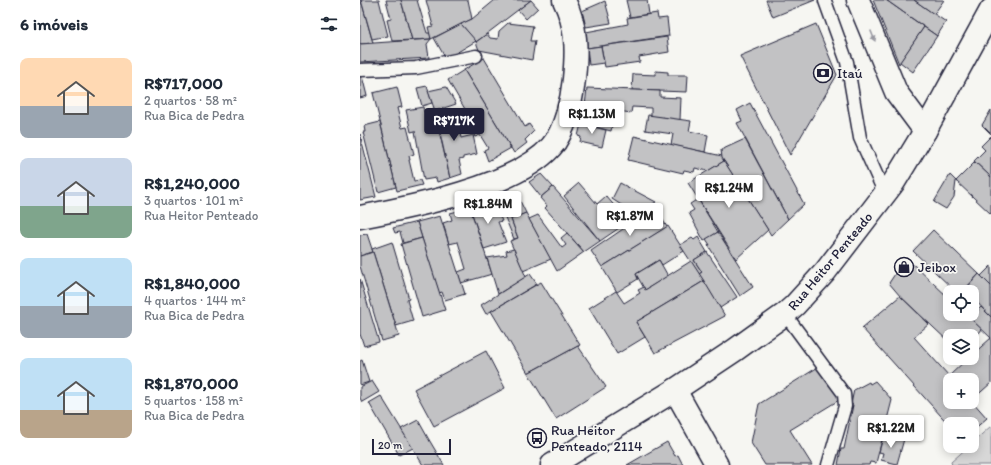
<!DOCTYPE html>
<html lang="pt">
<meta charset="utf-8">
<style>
body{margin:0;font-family:Itim,sans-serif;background:#f6f6f7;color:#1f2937;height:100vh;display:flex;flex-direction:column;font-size:15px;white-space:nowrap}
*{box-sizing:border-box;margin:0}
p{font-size:13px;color:#747a83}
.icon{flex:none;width:22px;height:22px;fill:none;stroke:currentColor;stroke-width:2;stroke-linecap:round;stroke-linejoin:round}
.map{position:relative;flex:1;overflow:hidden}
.details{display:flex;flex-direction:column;background:#fff;width:360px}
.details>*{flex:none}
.tools{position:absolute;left:583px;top:285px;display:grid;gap:8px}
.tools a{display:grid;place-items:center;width:36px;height:36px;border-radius:8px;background:#fff;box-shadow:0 2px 10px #0003;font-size:20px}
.scale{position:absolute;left:12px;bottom:10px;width:79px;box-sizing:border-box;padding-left:4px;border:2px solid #22223b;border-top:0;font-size:11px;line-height:14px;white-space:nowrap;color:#22223b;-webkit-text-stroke:3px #f6f6f2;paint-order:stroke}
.price{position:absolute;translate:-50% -34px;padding:0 9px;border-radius:4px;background:#fff;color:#222;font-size:13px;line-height:26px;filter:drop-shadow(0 1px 2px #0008)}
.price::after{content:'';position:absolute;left:50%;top:24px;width:12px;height:9px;margin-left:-6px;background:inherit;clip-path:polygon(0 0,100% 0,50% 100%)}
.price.current{background:#22223b;color:#fff}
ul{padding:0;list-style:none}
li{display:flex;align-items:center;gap:12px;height:100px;padding:0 20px}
li span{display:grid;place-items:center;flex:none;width:112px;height:80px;border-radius:8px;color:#555}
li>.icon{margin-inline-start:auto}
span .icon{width:48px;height:48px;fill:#fffc;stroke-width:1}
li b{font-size:17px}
h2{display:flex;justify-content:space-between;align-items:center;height:48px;padding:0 20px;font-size:17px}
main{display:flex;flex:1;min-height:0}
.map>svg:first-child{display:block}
</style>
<main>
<section class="details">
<h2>6 imóveis<svg class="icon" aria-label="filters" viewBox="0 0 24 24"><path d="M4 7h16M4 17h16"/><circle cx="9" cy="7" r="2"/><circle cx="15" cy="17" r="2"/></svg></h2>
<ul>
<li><span style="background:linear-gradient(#ffd9b3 60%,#9aa5b1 0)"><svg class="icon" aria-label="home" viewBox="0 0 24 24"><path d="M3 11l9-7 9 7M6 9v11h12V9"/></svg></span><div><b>R$717,000</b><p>2 quartos · 58 m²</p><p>Rua Bica de Pedra</p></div></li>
<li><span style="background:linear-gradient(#c9d6e8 60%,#7fa58c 0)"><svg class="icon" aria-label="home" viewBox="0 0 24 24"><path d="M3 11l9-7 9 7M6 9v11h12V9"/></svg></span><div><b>R$1,240,000</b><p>3 quartos · 101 m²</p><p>Rua Heitor Penteado</p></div></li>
<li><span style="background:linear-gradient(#bfe0f5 60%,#9aa5b1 0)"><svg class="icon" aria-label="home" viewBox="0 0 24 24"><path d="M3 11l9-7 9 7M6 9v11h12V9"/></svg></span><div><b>R$1,840,000</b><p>4 quartos · 144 m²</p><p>Rua Bica de Pedra</p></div></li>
<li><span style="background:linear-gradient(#bfe0f5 65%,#b9a48a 0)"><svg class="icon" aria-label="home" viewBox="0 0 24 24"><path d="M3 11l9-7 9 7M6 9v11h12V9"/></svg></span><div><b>R$1,870,000</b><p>5 quartos · 158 m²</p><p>Rua Bica de Pedra</p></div></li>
</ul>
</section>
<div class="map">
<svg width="631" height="465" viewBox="0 0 631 465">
<rect width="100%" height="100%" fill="#f6f6f2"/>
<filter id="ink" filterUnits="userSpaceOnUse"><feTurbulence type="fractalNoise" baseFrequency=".025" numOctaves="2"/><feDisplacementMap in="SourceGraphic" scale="8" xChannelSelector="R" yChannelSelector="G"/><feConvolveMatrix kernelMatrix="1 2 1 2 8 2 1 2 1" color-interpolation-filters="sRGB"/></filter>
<g filter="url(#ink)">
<path fill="#d7d7d7" stroke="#7c7c89" d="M631,426V465H592L591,462L609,446H612V443Z"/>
<g fill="#c2c2c4" stroke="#22223b">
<path d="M0,0H1L13,43L0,44Z"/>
<path d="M1,0H19L28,36L12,39Z"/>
<path d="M26,0H41L52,40L32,41L27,20L31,19Z"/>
<path d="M41,0H57L67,33H70L71,39L52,40Z"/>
<path d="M66,0H108L112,19L71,39L68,27L73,26Z"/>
<path d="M135,0H171L116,42L101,24L112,19Z"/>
<path d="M171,0L178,8L166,19L158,10Z"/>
<path d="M266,0H287L289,14L270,17Z"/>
<path d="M406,0H455L413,17Z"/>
<path d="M513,0H526L564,27L539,64Z"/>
<path d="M526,0H554L586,22L577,36Z"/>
<path d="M554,0H584L574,14Z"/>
<path d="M245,1L251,23L226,27L222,11Z"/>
<path d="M297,13L298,19L307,18L309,36L227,48L226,32L268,24L267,18Z"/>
<path d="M148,23L173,26L170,41H175L172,60L119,50L116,42L127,34L130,38L138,39L139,31Z"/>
<path d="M101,24L116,41L86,59L74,38Z"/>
<path d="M456,24L477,75L430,155L380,56Z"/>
<path d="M564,27L577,36L553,72L540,62Z"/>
<path d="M307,37L309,52L279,57L280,62L245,67L241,46Z"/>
<path d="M71,39L67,44L69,58L0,62V44Z"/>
<path d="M241,46L244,63L229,65L227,48Z"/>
<path d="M124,58L165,127L169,124L174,131L165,140L167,143L154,153L104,70Z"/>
<path d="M104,70L151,148L128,161L124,150L128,148L120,135L115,137L112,130L116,128L88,80Z"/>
<path d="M296,71L308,72V75H328L327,92L272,90L273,74L296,75Z"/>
<path d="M2,76L7,96L0,98V77Z"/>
<path d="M67,86L72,103L62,106L57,88Z"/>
<path d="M37,87L42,107L37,108L42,128L47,127L54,154L49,156L50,160H49L54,181L60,180L62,185L37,191L13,93Z"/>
<path d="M86,87L96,104L75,111L68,91Z"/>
<path d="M227,88L300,91V97L321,98L320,120L291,116V108L272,107L271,113L225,106Z"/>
<path d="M390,103L444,204L428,219L377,123L382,121L377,110Z"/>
<path d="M63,107L64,112L74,109L90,178L77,182L76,178L64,180L55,131L51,132L46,110Z"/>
<path d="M95,110L101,138L113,135L117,154L103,157V159L99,160L102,174L90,178L76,115Z"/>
<path d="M631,110V134L622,125Z"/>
<path d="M235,111L254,115L251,131L232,126Z"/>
<path d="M288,115L331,121L329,131L348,135L345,152L311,145L313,134L285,130Z"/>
<path d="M20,122L36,187L18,192L3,132H5L4,126Z"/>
<path d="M221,124L246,130L242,147L220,142L221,137L218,136Z"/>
<path d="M0,134L16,197L0,200Z"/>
<path d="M274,136L362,156L364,161L348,171L335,168L334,172L324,170L323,173L268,160Z"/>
<path d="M631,136V177L614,161L625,150L621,146Z"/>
<path d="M385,139L428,219L411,235L362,158L361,150Z"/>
<path d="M364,161L408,230L376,259L328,183Z"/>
<path d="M615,162L631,177V214L596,181Z"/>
<path d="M181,174L193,187L181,197L169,182Z"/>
<path d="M590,175L596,181L594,197L586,209L574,202Z"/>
<path d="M219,183L237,204L246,196L258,210L255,213L265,224L240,241L204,196Z"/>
<path d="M260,183L296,202L272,219L266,215L269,210L252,199Z"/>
<path d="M193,187L240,241L224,252L185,208L187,206L180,198Z"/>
<path d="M157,195L166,213L151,219L158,238L154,239L139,203Z"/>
<path d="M338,199L358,232L344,241L329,213L334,210L330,204Z"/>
<path d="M133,201L142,221L138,222L146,242L124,249L110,208Z"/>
<path d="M295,207L307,227L242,267L231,251Z"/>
<path d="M110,208L132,274L101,283L98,272L106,269L98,242L89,244L83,223L92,220L90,213Z"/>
<path d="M166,213L191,259L163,271L150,241L158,238L151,219Z"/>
<path d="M178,215L202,248L206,245L201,238L207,233L224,252L197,271L169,219Z"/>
<path d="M80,216L105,294L85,300L82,292L79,293L57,222Z"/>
<path d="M57,222L62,238L43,243L40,232L35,233L33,228Z"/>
<path d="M308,226L324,251L302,265L299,260L276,274L278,279L257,292L242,267Z"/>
<path d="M573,230L619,274L602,292H596L553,251Z"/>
<path d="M358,232L393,287L380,296L348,245H350L346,239Z"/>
<path d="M7,234L13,252L0,256V235Z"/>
<path d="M338,237L347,252L334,260L342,272L339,274L320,245L332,238L334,240Z"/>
<path d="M62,238L85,310L62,317L41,244Z"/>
<path d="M32,242L49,299L47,300L53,321L36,326L12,249Z"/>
<path d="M154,249L166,277L138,294L127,258L147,255L146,251Z"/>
<path d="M13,252L39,336L22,341L0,266V256Z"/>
<path d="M347,252L377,297L360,308L339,274L342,272L334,260Z"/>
<path d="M545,259L555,266L590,299V314H606L622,329L612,343V336H590V343L540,296L529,283Z"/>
<path d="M299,260L308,276L285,290L276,274Z"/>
<path d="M331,261L344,281L276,322L285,337L257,354L229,308L256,291L264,303L280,293L278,290L284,287L285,290Z"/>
<path d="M631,266V286L621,276Z"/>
<path d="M170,274L177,284L126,314L121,305Z"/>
<path d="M619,274L631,286V317L612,297V292H607L605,290Z"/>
<path d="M0,279L19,342L4,346L0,334Z"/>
<path d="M344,281L365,316L295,353L276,322Z"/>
<path d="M181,282L220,345L168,373L131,311Z"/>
<path d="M540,296L569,324L554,337L589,376L608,358H612V355L631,338V383L612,400V380H590V402L612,401L627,418L612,431V424H590V426L502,328Z"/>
<path d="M621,307L631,317V338L610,318Z"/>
<path d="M218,346L246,387L196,419L168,373Z"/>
<path d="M126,351L145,388L74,426L54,389Z"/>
<path d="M2,360L9,382L0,385V361Z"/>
<path d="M463,364L484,397L430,430L452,465H405L391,443L399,404Z"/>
<path d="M12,381L19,392L2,402L0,398V387Z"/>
<path d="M515,381L532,400L516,463L510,462L509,465H478L481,449H484L493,405L491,404L494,390L509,382L510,384Z"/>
<path d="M21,396L53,448L39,455L9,403Z"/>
<path d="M58,420L68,438L84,465H63L41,429Z"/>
<path d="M524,434L544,439L537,464L521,460L523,453L519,452Z"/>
<path d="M307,442L315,456L318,455L323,465H267Z"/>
</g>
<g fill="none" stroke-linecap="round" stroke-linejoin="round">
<g stroke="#22223b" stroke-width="15">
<g id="service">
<path d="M465,1L487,62L500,138L525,194"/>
<path d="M0,70L56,68L116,56"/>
<path d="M425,314L484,394L485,406L468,465"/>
</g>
</g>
<g stroke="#22223b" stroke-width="25">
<g id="minor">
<path d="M498,0L536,92L565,131"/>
<path d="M0,217C52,207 155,187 191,147C205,132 212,99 214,79C217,50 217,27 204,0"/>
</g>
</g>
<g stroke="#22223b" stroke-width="25">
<path id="tertiary" d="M315,390L357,465"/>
</g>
<g stroke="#22223b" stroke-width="25">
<path id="primary" d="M192,465L315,390L375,350L425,314L435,305L465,272L534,182L565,131L631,10"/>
</g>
<use href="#service" stroke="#f6f6f2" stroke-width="12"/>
<use href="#minor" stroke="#f6f6f2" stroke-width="22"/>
<use href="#tertiary" stroke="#f6f6f2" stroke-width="22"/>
<use href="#primary" stroke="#f6f6f2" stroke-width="22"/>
</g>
<defs><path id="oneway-solid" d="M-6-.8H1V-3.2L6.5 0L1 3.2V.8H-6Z"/></defs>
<use fill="#9797a0" href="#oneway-solid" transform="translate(513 36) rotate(68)"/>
</g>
<defs>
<g id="bank-ring" transform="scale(1)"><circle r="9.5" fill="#f6f6f2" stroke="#22223b" stroke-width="1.5"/><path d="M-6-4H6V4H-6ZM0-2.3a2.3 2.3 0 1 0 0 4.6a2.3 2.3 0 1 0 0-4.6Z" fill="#22223b"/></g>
<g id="shop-ring" transform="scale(1)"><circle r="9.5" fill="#f6f6f2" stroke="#22223b" stroke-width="1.5"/><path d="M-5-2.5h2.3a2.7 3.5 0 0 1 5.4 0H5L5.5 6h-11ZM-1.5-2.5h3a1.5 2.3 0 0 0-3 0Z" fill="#22223b"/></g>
<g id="bus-ring" transform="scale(1)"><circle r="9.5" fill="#f6f6f2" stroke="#22223b" stroke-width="1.5"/><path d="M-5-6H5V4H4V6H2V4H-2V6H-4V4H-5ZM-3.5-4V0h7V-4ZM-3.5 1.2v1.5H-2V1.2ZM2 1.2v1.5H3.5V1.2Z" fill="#22223b"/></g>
</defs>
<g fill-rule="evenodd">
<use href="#bank-ring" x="463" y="73"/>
<use href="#shop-ring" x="544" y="267"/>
<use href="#bus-ring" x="177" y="438"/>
</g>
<g text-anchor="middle" stroke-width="3.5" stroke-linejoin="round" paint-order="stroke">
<g font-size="14" fill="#22223b" stroke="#f6f6f2" text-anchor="start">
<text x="477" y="78">Itaú</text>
<text x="558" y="272">Jeibox</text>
<text x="191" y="435">Rua Heitor<tspan x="191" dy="16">Penteado, 2114</tspan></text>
</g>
<g font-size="14" fill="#22223b" stroke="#f6f6f2">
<text transform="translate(470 261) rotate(-50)" y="5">Rua Heitor Penteado</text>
</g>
</g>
</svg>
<div class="tools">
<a><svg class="icon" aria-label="locate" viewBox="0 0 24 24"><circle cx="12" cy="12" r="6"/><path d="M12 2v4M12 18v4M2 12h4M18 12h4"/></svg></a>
<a><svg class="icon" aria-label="layers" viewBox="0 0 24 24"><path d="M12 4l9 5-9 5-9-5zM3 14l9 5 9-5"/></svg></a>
<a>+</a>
<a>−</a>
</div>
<div class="scale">20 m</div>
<b class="price" style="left:232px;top:135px">R$1.13M</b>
<b class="price current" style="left:94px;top:142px">R$717K</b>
<b class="price" style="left:369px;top:209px">R$1.24M</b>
<b class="price" style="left:128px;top:225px">R$1.84M</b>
<b class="price" style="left:270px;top:237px">R$1.87M</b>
<b class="price" style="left:531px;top:449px">R$1.22M</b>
</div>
</main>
